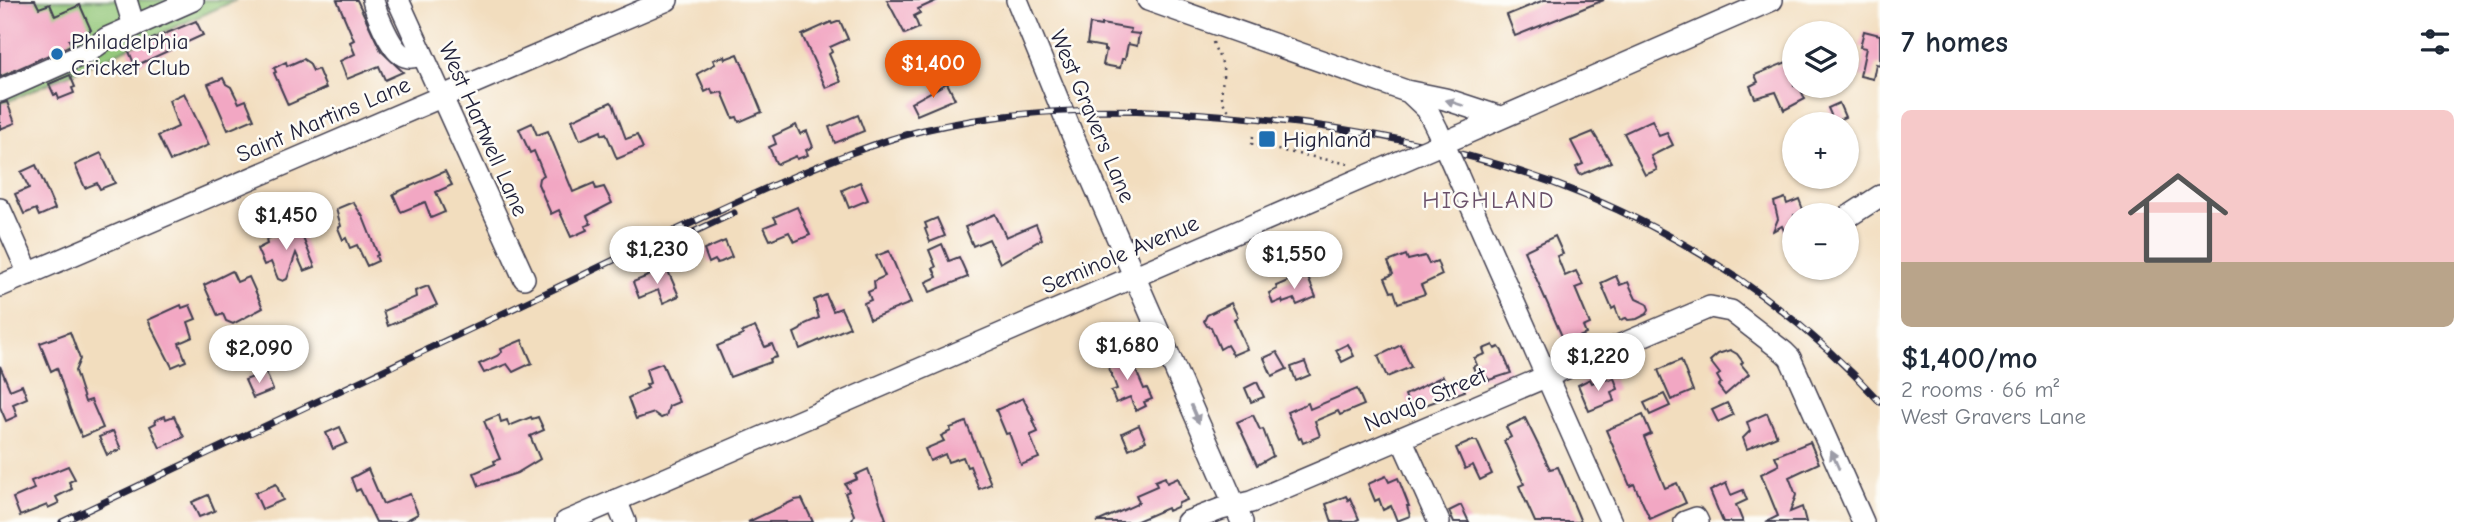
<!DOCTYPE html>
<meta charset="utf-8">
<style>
body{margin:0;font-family:"Comic Neue",sans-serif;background:#f6f6f7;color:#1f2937;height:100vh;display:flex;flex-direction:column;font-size:26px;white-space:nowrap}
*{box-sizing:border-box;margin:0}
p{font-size:23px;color:#747a83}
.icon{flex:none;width:38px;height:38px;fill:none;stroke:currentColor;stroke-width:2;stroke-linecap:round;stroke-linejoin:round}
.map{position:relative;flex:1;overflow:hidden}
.sheet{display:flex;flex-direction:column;background:#fff;width:595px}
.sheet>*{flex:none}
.fabs{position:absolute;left:1782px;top:21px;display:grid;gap:14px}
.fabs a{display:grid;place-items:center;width:77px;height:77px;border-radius:50%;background:#fff;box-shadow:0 2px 5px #0004;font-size:35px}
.price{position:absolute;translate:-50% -60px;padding:0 16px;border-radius:24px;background:#fff;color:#222;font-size:23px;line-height:46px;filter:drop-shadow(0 2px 4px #0008)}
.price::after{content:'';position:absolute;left:50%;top:42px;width:21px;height:16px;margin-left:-10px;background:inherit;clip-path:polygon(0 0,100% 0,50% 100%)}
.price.on{background:#ea580c;color:#fff}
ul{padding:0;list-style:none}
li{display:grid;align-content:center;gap:14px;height:371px;padding:0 21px}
li span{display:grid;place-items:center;height:217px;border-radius:10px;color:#555}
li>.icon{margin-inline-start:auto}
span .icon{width:126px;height:126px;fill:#fffc;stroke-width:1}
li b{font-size:30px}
h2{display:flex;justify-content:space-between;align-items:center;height:84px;padding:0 21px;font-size:30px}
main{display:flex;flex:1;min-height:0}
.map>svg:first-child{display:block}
</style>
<main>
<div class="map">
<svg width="1880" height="522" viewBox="0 0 1880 522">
<rect width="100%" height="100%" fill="#fdfcf7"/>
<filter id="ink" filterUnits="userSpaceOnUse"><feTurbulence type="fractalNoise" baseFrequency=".0143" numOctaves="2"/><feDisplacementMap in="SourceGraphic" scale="14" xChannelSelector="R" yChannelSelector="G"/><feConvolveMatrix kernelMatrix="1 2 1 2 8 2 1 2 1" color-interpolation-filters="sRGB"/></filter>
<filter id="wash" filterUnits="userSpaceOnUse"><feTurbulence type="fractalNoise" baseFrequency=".00686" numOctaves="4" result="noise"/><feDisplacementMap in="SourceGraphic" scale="28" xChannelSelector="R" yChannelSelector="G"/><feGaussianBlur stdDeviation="1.57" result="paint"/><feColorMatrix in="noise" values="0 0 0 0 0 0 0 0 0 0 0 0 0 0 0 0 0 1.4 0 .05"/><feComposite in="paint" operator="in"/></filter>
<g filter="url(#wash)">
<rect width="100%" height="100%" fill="#f2ddbe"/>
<path fill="#93c779" stroke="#5a745a" stroke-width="2" d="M0,0H236L0,105Z"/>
<g id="blocks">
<g fill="#f2a7c3">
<path d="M0,0H35L39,8L50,4L55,16L80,5L91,30L69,40L71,45L0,77Z"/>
<path d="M337,0H357L381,51L403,72L385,80L379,66L347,79L340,61L355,54L350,42L354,40Z"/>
<path d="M887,0H938L918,9L920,13L914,16L919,28L905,34Z"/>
<path d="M1544,0H1604L1515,36L1507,15Z"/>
<path d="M196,21L203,35L135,66L128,49Z"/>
<path d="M840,21L848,39L830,47L832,52L829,54L841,82L826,88L802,35L831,22L832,24Z"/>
<path d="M1090,24L1101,26V24L1131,29L1130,33L1139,34L1137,46L1128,44L1125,59H1122L1120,68L1103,65L1106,50H1104V47L1087,44Z"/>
<path d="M1864,31L1880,35V65L1876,64L1873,79L1860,76L1866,48L1860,47Z"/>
<path d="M738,54L762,112L739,122L737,117L733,118L722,92L713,94L711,89L705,92L697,74L715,64L713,60L724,56L725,59Z"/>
<path d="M303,59L309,63L313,71L318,69L326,88L288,105L274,73L276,72L274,68L286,62L287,66Z"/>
<path d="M1794,59V86H1799L1805,99L1784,110L1776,92L1755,98L1750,86L1758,82L1755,75Z"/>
<path d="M70,75L75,87L72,88L74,93L59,99L57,94L54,95L49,84Z"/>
<path d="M223,78L226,84L231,87L239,103L246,100L254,119L228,130L208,84Z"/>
<path d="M947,83L955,99L917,115L911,103Z"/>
<path d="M184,93L209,145L170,161L158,136L178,127L169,100Z"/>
<path d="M7,102L15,123L0,129V104Z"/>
<path d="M611,102L613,104L626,139L637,135L643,148L617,159L606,133L602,135L601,131L580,140L572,120Z"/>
<path d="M1839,103L1845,117L1834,122L1828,108Z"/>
<path d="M858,115L864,131L835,143L829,127Z"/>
<path d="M1652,120L1659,136L1667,133L1673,145L1651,156L1657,170L1645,175L1624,133Z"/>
<path d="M532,123L537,135L548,131L573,192L594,183L596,189L604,187L612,203L587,216L591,224L585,226L587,230L571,237L559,210L551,214L538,184L539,178L544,175L534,151L530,153L519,129Z"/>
<path d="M796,125L800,134L807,131L813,147L806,150L808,155L797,159L796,156L778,164L776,163L769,147L776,144L773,136Z"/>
<path d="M1593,132L1611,162L1580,175L1576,167L1583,164L1571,141Z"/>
<path d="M101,153L115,183L100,189L97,183L85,188L75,165Z"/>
<path d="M36,165L55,209L39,216L36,209L24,214L15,194L29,188L21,172Z"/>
<path d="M445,171L452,185L436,192L445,212L431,218L425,202L401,212L393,194Z"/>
<path d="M860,182L868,200L849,208L842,190Z"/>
<path d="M1785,198L1787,204L1799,199L1805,215H1794V254L1782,226L1773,231L1778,219L1774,202Z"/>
<path d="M353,202L363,217L378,255L376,256L378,261L367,266L357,245L350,248L346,238L343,240L338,228L341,226L336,209Z"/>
<path d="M797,207L810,235L794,242L789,232L770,240L764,227L777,222L774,217Z"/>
<path d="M995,214L1006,237L1036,224L1042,239L1000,263L989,239L973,246L965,227Z"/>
<path d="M937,218L945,236L930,242L925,229L927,228L925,223Z"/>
<path d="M286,224L289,230L298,226L315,267L304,271L296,253L287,279L283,281L278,279L271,262L264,265L257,249L267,244L266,240L279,235L276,228Z"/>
<path d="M1555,236L1563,254L1557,256L1565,276L1576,271L1583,285L1575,288L1590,324L1583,327L1586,334L1565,343L1524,251Z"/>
<path d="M725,241L732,257L721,262L717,263L715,260L709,263L704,250Z"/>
<path d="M942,244L949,261L959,257L968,277L930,292L926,282L937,277L933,268L936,267L929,250Z"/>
<path d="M889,251L911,303L870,319L864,303L871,300L868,292L875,289L874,281L885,276L876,256Z"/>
<path d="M1406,255L1408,260L1425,256L1429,264L1437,261L1442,275L1421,285L1425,294L1398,303L1394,291L1391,292L1385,278L1393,274L1388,262Z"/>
<path d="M232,271L237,282L249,277L263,308L233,324L226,321L223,314L218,316L204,285Z"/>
<path d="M668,271L679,296L663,303L658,290L639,298L633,282L655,273L657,276Z"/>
<path d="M1306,273L1316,297L1297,305L1294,299L1283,303L1282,300L1273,304L1269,293L1277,289L1276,286Z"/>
<path d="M1616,276L1620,285L1628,282L1636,299L1647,304L1649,309L1647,314L1637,319L1628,320L1626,318L1620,320L1615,307L1612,309L1601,283Z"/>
<path d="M428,286L437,305L388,326L383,311L416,297L415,291Z"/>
<path d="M826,295L833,311L841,308L850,327L800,349L794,333L800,330L805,324L819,318L814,300Z"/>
<path d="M1231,303L1238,317L1234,319L1247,349L1233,355L1227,345L1220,349L1211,327L1207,326L1204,321L1207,315Z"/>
<path d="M181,305L182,308L190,305L196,319L188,322L193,337L179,343L186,361L172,367L148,320Z"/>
<path d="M755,327L765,347L772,344L777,357L770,359L771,362L730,377L717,346L743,335L742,332Z"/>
<path d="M70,332L80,359L75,371L85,402L91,400L103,428L82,437L70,409L57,368L51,371L40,343Z"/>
<path d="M522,340L532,363L513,372L507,364L484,373L479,364L497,356L502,352L501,349Z"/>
<path d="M1348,344L1354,356L1342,362L1336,350Z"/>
<path d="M1401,345L1411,367L1387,377L1378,356Z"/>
<path d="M1493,345L1495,349L1499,347L1502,351L1511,373L1489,380L1487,377L1479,380L1473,367L1477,365L1474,358L1485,354L1483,349Z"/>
<path d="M1730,350L1737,354L1743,362L1741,364L1749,374L1725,395L1718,386L1721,383L1717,376L1720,374L1710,361L1718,354Z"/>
<path d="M1277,352L1287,369L1272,376L1264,358Z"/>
<path d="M1123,353L1133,369L1135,368L1144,389L1147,388L1152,399L1144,402L1146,406L1136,411L1130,397L1116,403L1111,391L1117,389L1106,360Z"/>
<path d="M1681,360L1693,391L1671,400L1658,370Z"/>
<path d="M1305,362L1310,375L1296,381L1291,367Z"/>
<path d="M662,363L679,402L669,406L666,416L661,418L654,413L636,419L628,398L648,388L646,385L650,383L646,369Z"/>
<path d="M0,366L10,390L22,385L27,398L13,404L17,416L6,421L0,407Z"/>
<path d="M266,372L273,390L253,398L245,380Z"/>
<path d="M1443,376L1446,385L1459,379L1465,391L1411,410L1405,395Z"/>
<path d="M1604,378L1610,380L1614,378L1618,389L1611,392L1614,401L1589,411L1578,385L1590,379L1592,383Z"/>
<path d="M1257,382L1264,397L1251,402L1245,388Z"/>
<path d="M1357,389L1364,405L1340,415L1338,411L1315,421L1320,436L1303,443L1301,438L1299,439L1287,412L1308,403L1310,409Z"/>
<path d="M1664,394L1670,406L1650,415L1644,403Z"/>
<path d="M1023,398L1034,420H1033L1038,432L1031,435V438L1039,458L1021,465L1009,433L1006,434L996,410Z"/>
<path d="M1727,403L1733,415L1718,422L1712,410Z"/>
<path d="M1767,413L1777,436L1747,449L1743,438L1750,431L1747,422Z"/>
<path d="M499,415L501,422L507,420L509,426L531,417L532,419L538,417L544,430L530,436L540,459L517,473L479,486L474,473L495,464L494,461L500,459L484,421Z"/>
<path d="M1253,415L1260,430L1263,429L1273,456L1257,465L1237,422Z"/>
<path d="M1643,415L1651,434L1644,437L1665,488L1677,483L1686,503L1650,519L1634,484L1630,486L1606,430Z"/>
<path d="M165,416L166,419L174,416L184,437L160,448L150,426L156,423L155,420Z"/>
<path d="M1525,418L1550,469L1558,467L1581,522H1535L1519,486L1524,484L1504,441L1511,437L1506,427Z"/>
<path d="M966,422L991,484L979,489L970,466L967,467L963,457L948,462L945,454L930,461L925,449L944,441L941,436L951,431L950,428Z"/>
<path d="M1139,425L1146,441L1129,449L1122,433Z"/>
<path d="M340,427L347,443L333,449L326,433Z"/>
<path d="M113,431L121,449L107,455L99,437Z"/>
<path d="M1472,441H1477L1492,474L1480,480L1473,465L1465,469L1456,448Z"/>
<path d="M1810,442L1819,463L1789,477L1796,495L1790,512L1802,507L1806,522H1766L1778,516L1761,474L1779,465L1775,456Z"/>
<path d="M68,466L75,479L69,482L72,489L56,497L59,503L48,508L47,505L20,516L13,498L34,489L31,481Z"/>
<path d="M368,469L383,504L410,494L418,514L403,522H376L360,489L356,491L351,478Z"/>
<path d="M868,469L886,519L880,522H851L854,515L845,493L849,491L845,484L857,479L855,475Z"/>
<path d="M1386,476L1389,482L1398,478L1409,506H1407L1410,516L1397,521L1391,506L1383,510L1379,499L1375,501L1368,484Z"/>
<path d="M1165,477L1167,483L1178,478L1187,500L1179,503L1177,507L1168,511L1167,508L1135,522H1097L1135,505L1139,502L1136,495L1157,486L1155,481Z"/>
<path d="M1726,483L1731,495L1743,490L1747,500L1736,505L1743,522H1723L1710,491Z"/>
<path d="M276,484L283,500L262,509L255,493Z"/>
<path d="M208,495L215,511L199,517L192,502Z"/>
<path d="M1346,496L1348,500L1350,498L1359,519L1353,522H1332L1326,504Z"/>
<path d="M802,499L813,522H748L795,500Z"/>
<path d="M1461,505L1469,522H1454L1449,511Z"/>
</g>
</g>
</g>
<g filter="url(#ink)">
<use href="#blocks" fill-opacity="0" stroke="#413e4f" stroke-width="2"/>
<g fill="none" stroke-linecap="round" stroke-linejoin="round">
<g stroke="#413e4f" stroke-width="24">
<g id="minor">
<path d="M126,0L134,26"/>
<path d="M373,0C376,13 390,47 401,54C408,59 415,57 422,55"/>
<path d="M398,0L524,278"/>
<path d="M1017,0L1072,134L1242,522"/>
<path d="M1148,0L1409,92L1427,109L1437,129"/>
<path d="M0,91L88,52L107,38L193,0"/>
<path d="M1411,92L1445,99L1500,117"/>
<path d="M1462,135L1772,0"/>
<path d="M1458,176L1611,522"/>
<path d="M0,209L29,274"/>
<path d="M1846,218L1880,196"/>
<path d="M0,286L667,0"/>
<path d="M1401,438L1439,522"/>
<path d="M616,500L625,522"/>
<path d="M566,522L1397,163"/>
<path d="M1187,522L1221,509L1251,502L1710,307L1731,311L1784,352L1790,358L1863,522"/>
<path d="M1685,522L1696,518L1698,522"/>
</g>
</g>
<g stroke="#413e4f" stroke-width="2.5" stroke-dasharray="2 5" stroke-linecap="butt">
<path d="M1213,42C1215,50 1219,56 1222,63C1227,79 1214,98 1230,111"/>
<path d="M1253,136L1252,145L1349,164"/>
<path d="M1293,151L1294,140"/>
</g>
<use href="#minor" stroke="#fff" stroke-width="21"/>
<g stroke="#22223b" stroke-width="7">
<g id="rail">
<path d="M649,253L734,213"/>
<path d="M62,522C218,448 375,375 531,300C615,260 698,218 783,181C829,161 875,142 924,130C1025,106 1128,107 1231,116C1483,137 1705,211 1880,402"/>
</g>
</g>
<use href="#rail" stroke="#fdfcf7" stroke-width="4.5" stroke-dasharray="13" stroke-linecap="butt"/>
<g stroke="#413e4f" stroke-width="24" stroke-linecap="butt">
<g id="minor-bridge">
<path d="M1437,129L1458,176"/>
<path d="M1397,163L1462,135"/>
</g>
</g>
<use href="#minor-bridge" stroke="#fff" stroke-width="21"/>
</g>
<defs><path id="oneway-solid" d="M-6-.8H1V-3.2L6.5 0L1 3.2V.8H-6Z" transform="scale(1.75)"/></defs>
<g fill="#9c9ca7">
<use href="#oneway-solid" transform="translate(1455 103) rotate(-162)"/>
<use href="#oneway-solid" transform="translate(1195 414) rotate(67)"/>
<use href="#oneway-solid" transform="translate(1835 460) rotate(-114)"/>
</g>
</g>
<g fill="#1f6fb2" stroke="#fdfcf7" stroke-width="2.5">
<circle cx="57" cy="54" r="7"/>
<rect x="1258" y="130" width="18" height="18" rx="3.5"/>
</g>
<g text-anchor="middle" stroke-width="5" stroke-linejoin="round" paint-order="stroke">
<g font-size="23" fill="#22223b" stroke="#fdfcf7" text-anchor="start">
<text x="71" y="49">Philadelphia<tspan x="71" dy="26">Cricket Club</tspan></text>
<text x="1283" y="147">Highland</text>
</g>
<g font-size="23" fill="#22223b" stroke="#fdfcf7">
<text transform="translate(1093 116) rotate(67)" y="8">West Gravers Lane</text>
<text transform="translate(323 119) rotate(-23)" y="8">Saint Martins Lane</text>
<text transform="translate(484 129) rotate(66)" y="8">West Hartwell Lane</text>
<text transform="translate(1120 254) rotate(-23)" y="8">Seminole Avenue</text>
<text transform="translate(1425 399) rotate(-23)" y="8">Navajo Street</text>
</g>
<g font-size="24" letter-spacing="2" fill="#6b516b" stroke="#fdfcf7">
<text x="1489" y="208">HIGHLAND</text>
</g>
</g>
</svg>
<div class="fabs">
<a><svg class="icon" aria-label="layers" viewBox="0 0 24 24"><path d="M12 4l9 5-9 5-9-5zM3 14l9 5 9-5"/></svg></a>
<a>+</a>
<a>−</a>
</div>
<b class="price on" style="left:933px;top:100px">$1,400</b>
<b class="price" style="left:286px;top:252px">$1,450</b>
<b class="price" style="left:657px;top:286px">$1,230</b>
<b class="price" style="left:1294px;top:291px">$1,550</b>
<b class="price" style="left:1127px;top:382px">$1,680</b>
<b class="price" style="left:259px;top:385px">$2,090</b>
<b class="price" style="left:1598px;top:393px">$1,220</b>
</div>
<section class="sheet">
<h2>7 homes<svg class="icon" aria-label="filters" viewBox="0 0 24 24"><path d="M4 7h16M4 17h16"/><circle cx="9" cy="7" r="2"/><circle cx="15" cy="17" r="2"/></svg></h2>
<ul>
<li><span style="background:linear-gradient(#f6c9c9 70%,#b9a48a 0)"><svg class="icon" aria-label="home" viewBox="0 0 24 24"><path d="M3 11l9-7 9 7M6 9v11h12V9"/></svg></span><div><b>$1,400/mo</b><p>2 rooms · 66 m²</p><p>West Gravers Lane</p></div></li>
</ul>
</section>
</main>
